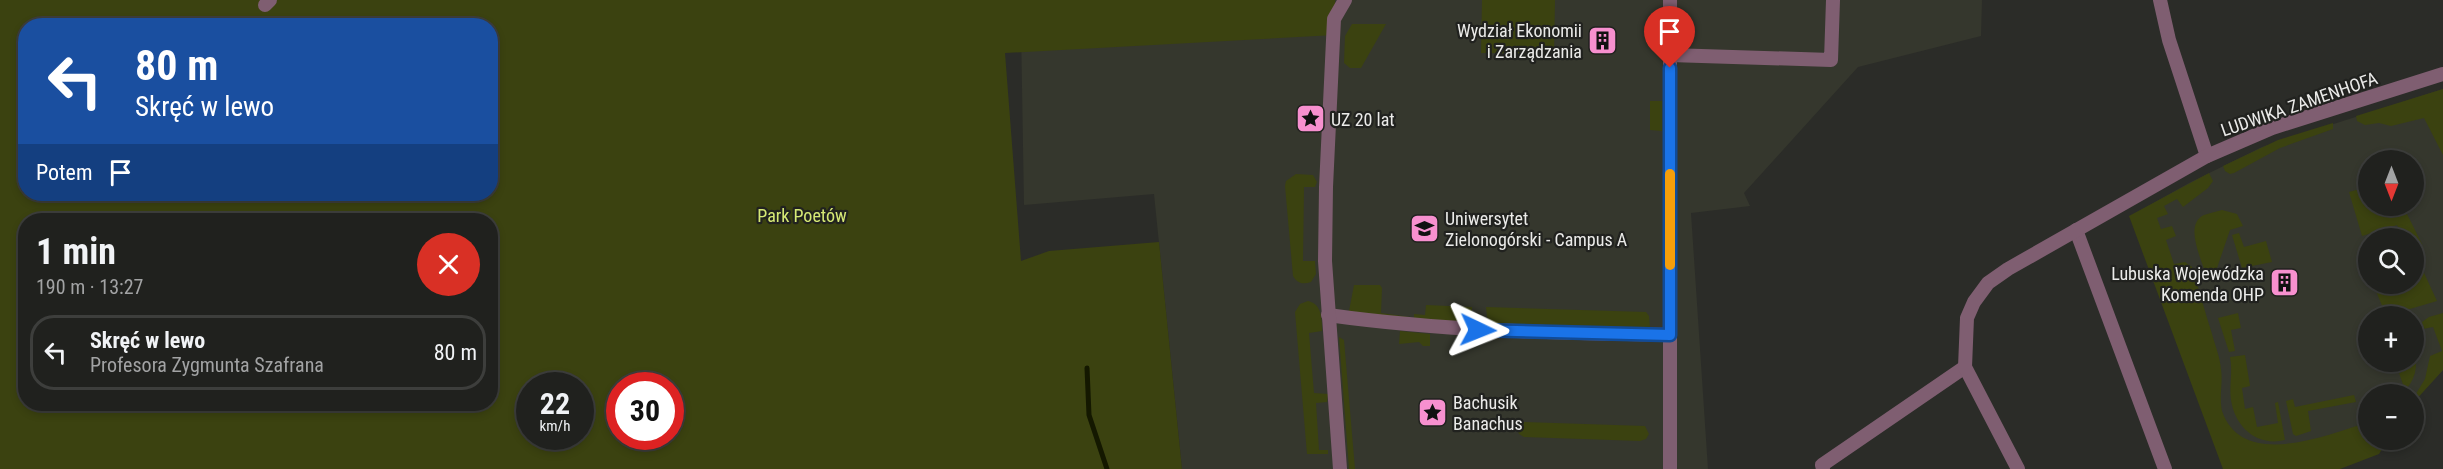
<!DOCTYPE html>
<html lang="pl">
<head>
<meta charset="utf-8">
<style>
  :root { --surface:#20211e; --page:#282927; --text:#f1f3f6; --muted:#a2a3a4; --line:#3d3e3c }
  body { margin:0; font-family:"Roboto Condensed",sans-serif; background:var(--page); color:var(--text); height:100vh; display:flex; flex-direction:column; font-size:22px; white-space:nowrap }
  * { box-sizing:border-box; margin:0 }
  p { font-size:20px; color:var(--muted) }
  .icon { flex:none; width:33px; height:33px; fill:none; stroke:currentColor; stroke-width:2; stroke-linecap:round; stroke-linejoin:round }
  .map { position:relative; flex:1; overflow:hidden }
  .drawer { position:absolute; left:18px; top:213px; width:480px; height:198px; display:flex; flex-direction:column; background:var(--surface); border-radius:24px; box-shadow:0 3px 9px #0003,0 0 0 2px var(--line) }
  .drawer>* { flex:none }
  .banner { position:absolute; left:18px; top:18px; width:480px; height:183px; border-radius:24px; box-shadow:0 3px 9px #0003,0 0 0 2px var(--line); background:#1a4fa0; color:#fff; overflow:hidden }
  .needle { width:39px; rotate:180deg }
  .fabs { position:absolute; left:2358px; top:150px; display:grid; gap:12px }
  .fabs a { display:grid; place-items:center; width:66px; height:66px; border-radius:50%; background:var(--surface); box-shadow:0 3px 9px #0003,0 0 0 2px var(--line); font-size:30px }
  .speed { position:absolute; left:516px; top:372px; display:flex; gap:12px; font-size:30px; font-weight:700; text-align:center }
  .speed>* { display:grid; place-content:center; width:78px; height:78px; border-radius:50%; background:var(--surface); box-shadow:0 3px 9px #0003,0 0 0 2px var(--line); line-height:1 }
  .speed small { font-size:15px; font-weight:400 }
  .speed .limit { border:9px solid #d22; background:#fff; color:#111 }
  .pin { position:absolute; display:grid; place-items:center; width:51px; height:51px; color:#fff; margin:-62px -26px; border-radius:50% 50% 50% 0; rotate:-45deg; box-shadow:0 0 6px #0007 }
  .pin .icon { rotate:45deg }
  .me { position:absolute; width:66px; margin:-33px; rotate:92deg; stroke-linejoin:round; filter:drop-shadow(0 0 4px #0008) }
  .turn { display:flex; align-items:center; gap:21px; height:126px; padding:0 18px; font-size:27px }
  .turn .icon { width:78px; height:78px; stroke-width:2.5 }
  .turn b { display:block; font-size:42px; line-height:51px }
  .then { display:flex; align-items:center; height:57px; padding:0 18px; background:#0003; gap:12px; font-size:22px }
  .round { display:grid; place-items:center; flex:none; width:63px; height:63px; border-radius:32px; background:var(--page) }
  .headline { display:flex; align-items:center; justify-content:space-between; height:102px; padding:0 18px }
  h1 { font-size:36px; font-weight:700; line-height:45px }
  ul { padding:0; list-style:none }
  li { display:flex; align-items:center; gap:18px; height:75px; margin:0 12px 9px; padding:0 6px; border:3px solid var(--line); border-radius:24px }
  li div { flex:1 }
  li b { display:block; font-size:22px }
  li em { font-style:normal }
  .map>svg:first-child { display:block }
  .built { fill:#35372d; fill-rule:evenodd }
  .green { fill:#3b4210; fill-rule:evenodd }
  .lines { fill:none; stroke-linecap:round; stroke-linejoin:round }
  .stream { stroke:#141800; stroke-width:5 }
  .minor { stroke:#7f5e71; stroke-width:14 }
  .route-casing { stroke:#114b97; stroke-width:15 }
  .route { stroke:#1a73e8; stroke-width:10 }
  .slow { stroke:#f59e0b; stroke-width:10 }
  .labels { text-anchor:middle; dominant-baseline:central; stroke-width:4.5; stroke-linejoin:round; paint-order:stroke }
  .poi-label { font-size:18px; fill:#ebebe9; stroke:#21221f; text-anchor:start }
  .street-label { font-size:18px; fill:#ebebe9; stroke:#21221f }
  .park-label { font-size:18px; fill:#d6e975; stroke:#21221f }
</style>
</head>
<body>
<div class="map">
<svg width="2443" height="469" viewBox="0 0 2443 469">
  <rect width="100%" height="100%" fill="#2b2c28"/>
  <g class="built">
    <path d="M1332,0H1982L1981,36L1858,67L1744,193L1750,206L1691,213L1708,469H1182L1154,194L1024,205L1021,28Z"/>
    <path d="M2443,89V370L2414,401V394H2368V428L2234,469L2139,211L2189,183L2262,147ZM2368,160H2414V206H2368ZM2368,238H2414V284H2368ZM2368,316H2414V362H2368Z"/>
  </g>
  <g class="green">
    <path d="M0,0H1335V35L1005,53L1021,261L1049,251L1159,242L1182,469H0ZM26,26H490V194H26ZM26,220H490V404H26ZM530,386H580V436H530ZM620,386H670V436H620Z"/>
    <path d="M1482,0H1555L1554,54L1481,53Z"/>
    <path d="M1352,24H1386L1361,68H1350L1344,63L1345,36Z"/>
    <path d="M2443,89V155L2424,118L2391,126L2379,123L2365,125L2357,121L2356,116Z"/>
    <path d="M1650,101H1662V131L1650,130Z"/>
    <path d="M2333,123V129L2280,148L2234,173L2230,174L2225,171L2223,166L2278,140Z"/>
    <path d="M2361,166L2368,175V206H2403L2422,244L2414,246V238H2402L2397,225L2362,236L2349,192L2367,187Z"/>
    <path d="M2209,173L2213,181L2208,188L2183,207L2177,199L2164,206L2168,214L2157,218L2161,229L2172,226L2176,236L2166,240L2174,264L2185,262L2192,267C2199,290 2205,312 2212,334C2215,345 2220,357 2221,369C2223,383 2219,396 2222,411C2242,469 2323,437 2368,422V440H2388L2379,454L2340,469H2223L2129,216Z"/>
    <path d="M1296,174L1313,175L1317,182L1315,187H1304L1303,261H1315L1316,274L1311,282C1303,285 1297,283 1293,276L1285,186L1286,181Z"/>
    <path d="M2222,210L2237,214L2243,226L2230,230L2217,268L2205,272C2201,258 2184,224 2204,215C2209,213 2216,212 2222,210Z"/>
    <path d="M2239,233L2244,247L2266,241L2272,262L2242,268L2232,235Z"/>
    <path d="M2419,262L2437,301L2403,311L2404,316H2383L2386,315L2373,284H2414V263Z"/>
    <path d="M1354,285H1380L1382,288L1381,313L1410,317V320L1349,311Z"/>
    <path d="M1308,301C1322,304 1322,319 1322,331L1309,333L1314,393L1328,394L1327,402L1316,403L1319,450H1328V454H1307L1295,312L1300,304Z"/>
    <path d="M1426,305L1472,307V314L1466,322L1414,320V314L1425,315Z"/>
    <path d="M1486,307L1646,312L1649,316L1650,327L1494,324L1487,317Z"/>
    <path d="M2238,313L2241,328L2231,330L2235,351L2229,352L2218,318Z"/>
    <path d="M2443,313V370L2414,402V397L2425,379L2430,356L2442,351L2433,327L2423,329L2422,322L2429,317Z"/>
    <path d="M1400,331L1430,334V346H1423L1419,342L1399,344Z"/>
    <path d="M1339,337L1344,340L1355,469H1349Z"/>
    <path d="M2414,349C2419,367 2415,381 2402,394H2394L2405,390L2399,373L2402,372L2399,362H2414Z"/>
    <path d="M2245,355L2250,386L2242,388L2245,409L2253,407L2257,427L2278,423L2275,403L2278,402L2285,440C2257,447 2235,427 2231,400C2229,385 2233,372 2230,357Z"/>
    <path d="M2354,395L2356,402L2308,411L2311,431L2296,436L2293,434L2286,401L2293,399L2295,407Z"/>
    <path d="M1524,422L1645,426L1649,434L1646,439L1640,441L1524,437L1519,434L1517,429Z"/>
  </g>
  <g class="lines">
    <path class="stream" d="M1087,368L1089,415L1107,469"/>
    <g class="minor">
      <path d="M2160,0L2169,40L2207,156"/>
      <path d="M265,5L270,0"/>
      <path d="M1670,55L1831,60L1833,0"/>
      <path d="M2076,230L2165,469"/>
      <path d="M1328,315C1442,331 1556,333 1670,335"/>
      <path d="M1340,469L1325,261L1326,187L1334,19L1345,0"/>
      <path d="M1670,469V0"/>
      <path d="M1823,469L1822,465L1965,367"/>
      <path d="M2018,469L1965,367L1967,318L1974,302L1988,283L2008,269L2207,156L2272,128L2443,74"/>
    </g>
  </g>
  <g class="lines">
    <defs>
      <path id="route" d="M1478,330L1670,335V68"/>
    </defs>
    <use href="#route" class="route-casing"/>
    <use href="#route" class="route"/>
    <path class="slow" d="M1670,265V174"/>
  </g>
  <defs>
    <symbol id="building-square" viewBox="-11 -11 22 22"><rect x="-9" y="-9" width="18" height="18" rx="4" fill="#f790cf" stroke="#21221f"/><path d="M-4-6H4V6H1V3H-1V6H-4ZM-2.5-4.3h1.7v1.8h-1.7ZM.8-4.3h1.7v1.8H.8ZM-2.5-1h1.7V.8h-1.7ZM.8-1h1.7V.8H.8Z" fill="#111"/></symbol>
    <symbol id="sight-square" viewBox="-11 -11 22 22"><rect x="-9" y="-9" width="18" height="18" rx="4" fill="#f790cf" stroke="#21221f"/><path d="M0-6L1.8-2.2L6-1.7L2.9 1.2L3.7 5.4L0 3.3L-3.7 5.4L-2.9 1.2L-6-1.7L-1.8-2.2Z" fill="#111"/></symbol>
    <symbol id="university-square" viewBox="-11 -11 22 22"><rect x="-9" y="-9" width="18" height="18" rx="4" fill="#f790cf" stroke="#21221f"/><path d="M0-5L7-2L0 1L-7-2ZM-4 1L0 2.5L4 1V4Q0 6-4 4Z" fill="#111"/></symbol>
  </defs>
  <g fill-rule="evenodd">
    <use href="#building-square" x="1586" y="24" width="33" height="33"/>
    <use href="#sight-square" x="1294" y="102" width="33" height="33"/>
    <use href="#university-square" x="1408" y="212" width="33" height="33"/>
    <use href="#building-square" x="2268" y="266" width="33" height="33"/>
    <use href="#sight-square" x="1416" y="396" width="33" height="33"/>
  </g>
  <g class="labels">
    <g class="poi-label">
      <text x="1582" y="30" text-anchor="end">Wydział Ekonomii<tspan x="1582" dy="21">i Zarządzania</tspan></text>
      <text x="1331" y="119">UZ 20 lat</text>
      <text x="1445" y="218">Uniwersytet<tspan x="1445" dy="21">Zielonogórski - Campus A</tspan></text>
      <text x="2264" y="273" text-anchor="end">Lubuska Wojewódzka<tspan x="2264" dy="21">Komenda OHP</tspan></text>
      <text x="1453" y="402">Bachusik<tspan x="1453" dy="21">Banachus</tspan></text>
    </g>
    <g class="street-label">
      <text transform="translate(2299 104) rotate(-19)">LUDWIKA ZAMENHOFA</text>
    </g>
    <g class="park-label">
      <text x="802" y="215">Park Poetów</text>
    </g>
  </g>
</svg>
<div class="fabs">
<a><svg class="needle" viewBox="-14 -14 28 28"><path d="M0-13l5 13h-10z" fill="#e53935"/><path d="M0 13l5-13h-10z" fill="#a2a3a4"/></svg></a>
<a><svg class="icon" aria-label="search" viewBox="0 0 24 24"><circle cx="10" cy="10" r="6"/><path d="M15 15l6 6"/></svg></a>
<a>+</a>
<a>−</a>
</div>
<div class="speed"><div>22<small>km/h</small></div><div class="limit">30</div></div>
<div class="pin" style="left:1670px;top:68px;background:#d93025"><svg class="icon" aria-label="arrive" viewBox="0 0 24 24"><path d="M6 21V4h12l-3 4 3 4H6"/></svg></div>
<svg class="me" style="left:1478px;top:330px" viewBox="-20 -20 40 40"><path d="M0-17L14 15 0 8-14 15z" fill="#1a73e8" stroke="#fff" stroke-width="4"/></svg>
<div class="banner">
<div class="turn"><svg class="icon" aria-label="left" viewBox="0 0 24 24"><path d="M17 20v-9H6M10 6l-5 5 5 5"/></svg><div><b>80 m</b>Skręć w lewo</div></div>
<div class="then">Potem<svg class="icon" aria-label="arrive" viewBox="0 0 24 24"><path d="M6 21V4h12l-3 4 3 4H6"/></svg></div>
</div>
<section class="drawer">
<div class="headline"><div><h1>1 min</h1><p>190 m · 13:27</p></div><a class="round" style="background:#d93025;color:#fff"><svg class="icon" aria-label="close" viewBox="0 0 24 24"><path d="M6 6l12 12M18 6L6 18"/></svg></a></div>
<ul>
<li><svg class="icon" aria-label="left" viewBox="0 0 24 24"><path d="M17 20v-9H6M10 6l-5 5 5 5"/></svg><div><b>Skręć w lewo</b><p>Profesora Zygmunta Szafrana</p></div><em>80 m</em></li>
</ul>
</section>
</div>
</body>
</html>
